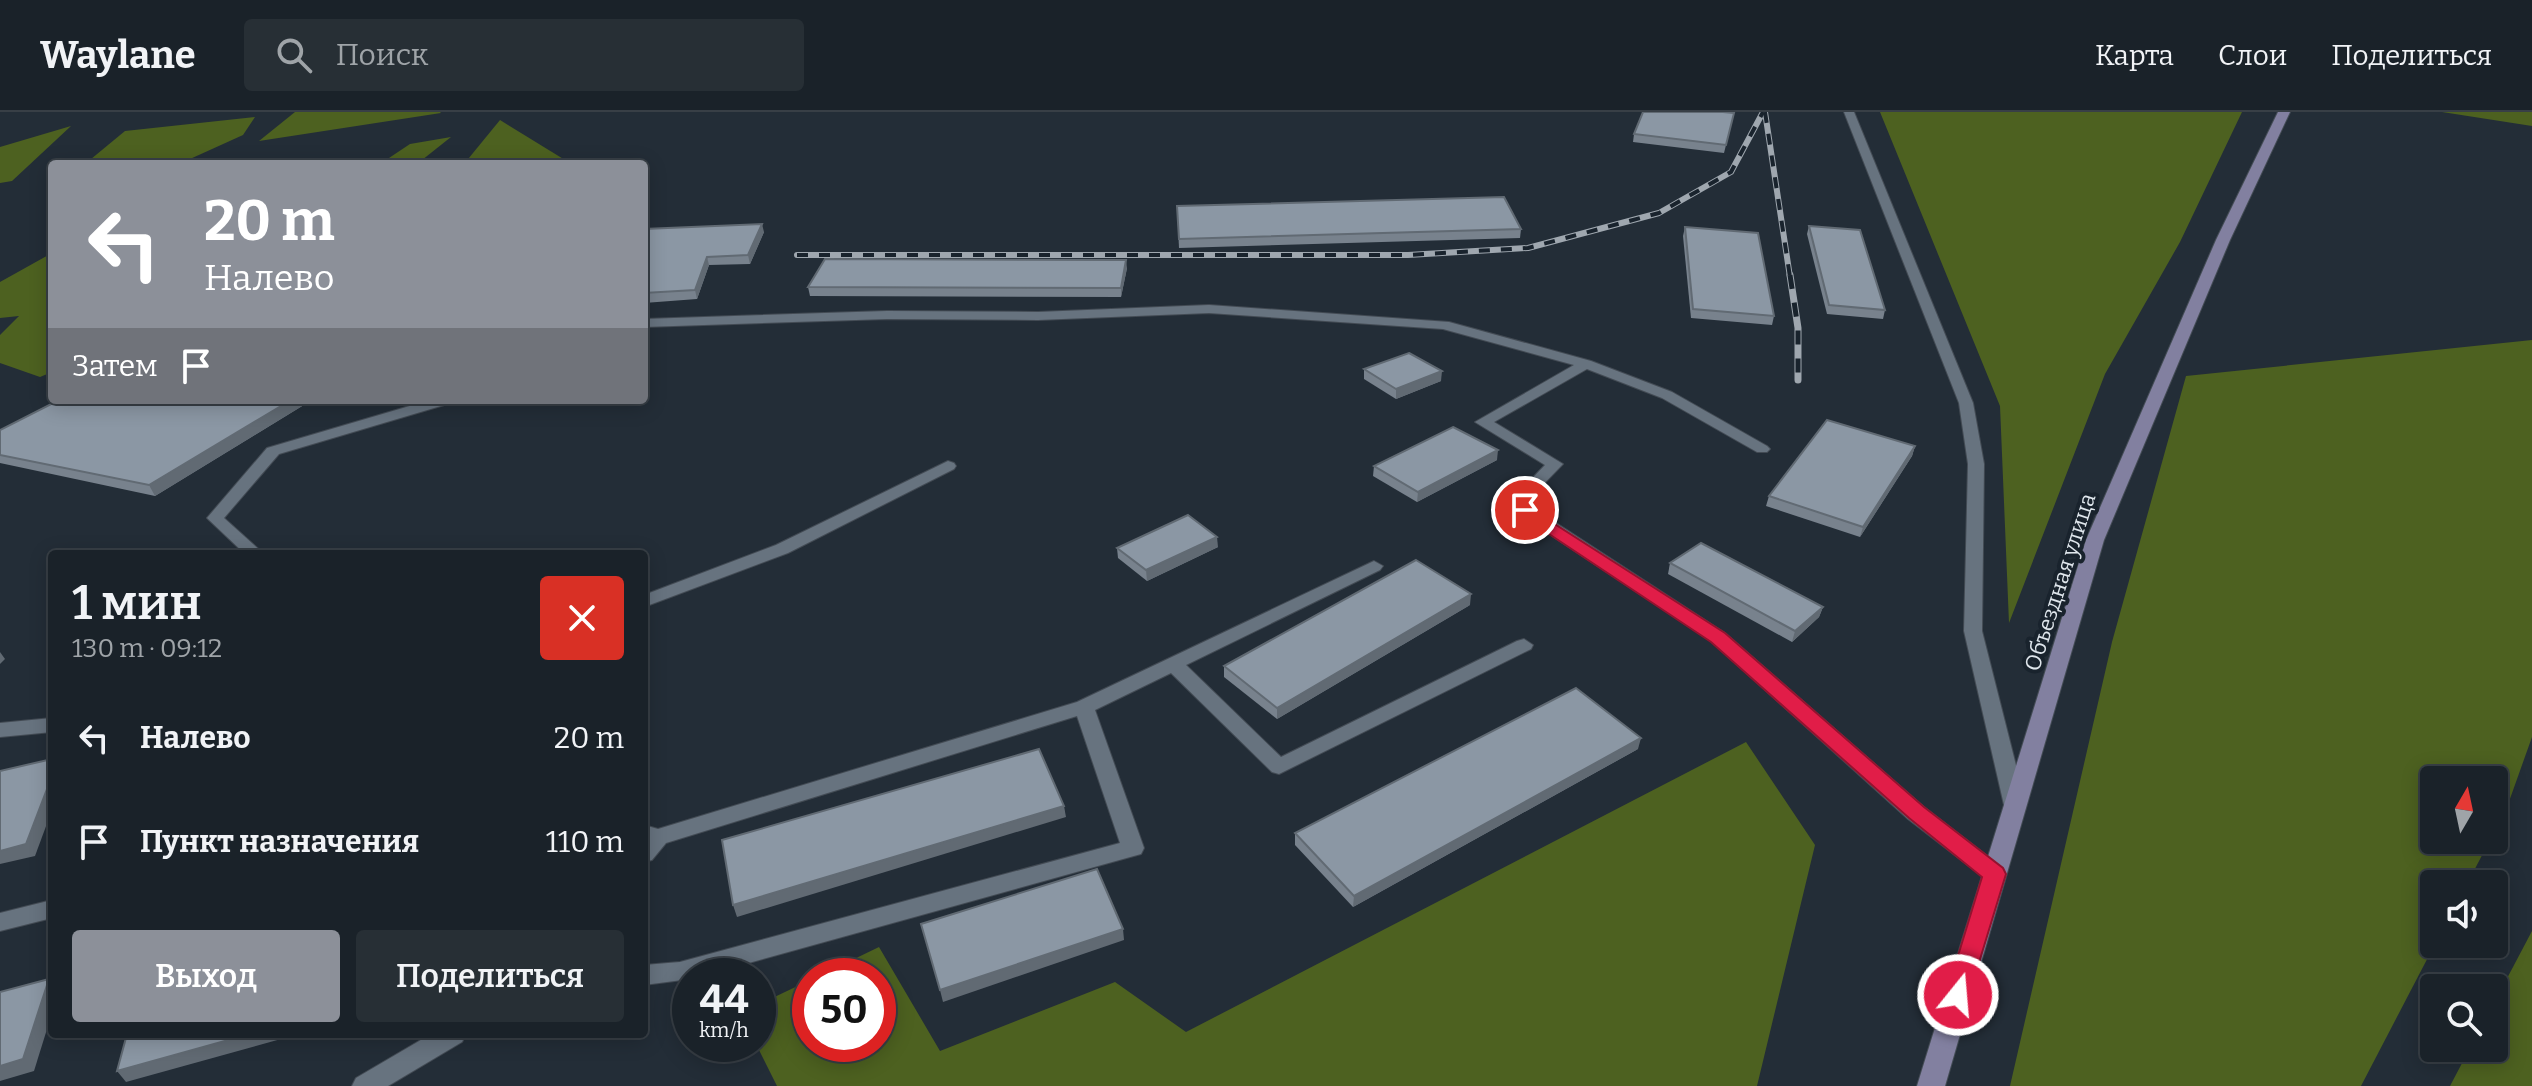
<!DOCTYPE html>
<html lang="ru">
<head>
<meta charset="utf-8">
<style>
  :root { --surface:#1a2229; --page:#272f35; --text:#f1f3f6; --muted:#9fa4a8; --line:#383f46; --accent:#8c9099 }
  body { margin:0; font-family:Bitter,serif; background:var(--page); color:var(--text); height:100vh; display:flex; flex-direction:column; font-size:30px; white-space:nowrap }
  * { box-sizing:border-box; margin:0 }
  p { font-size:26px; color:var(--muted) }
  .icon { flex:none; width:44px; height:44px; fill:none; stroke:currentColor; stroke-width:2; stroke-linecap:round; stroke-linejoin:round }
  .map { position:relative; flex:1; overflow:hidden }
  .panel { position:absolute; left:48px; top:438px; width:600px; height:488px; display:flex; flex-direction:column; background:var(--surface); border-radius:8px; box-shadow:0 4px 20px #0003,0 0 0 2px var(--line) }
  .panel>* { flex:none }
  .banner { position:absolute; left:48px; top:48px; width:600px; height:244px; border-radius:8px; box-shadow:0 4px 20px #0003,0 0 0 2px var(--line); background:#8c9099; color:#fff; overflow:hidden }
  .needle { width:52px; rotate:9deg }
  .buttons { position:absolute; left:2420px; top:654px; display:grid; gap:16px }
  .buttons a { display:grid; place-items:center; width:88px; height:88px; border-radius:8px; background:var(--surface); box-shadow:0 4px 20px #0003,0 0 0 2px var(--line); font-size:40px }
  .speed { position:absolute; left:672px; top:846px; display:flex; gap:16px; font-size:40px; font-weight:700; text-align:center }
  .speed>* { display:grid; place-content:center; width:104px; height:104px; border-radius:50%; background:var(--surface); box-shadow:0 4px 20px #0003,0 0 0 2px var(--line); line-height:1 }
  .speed small { font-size:20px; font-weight:400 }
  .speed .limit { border:12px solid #d22; background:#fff; color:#111 }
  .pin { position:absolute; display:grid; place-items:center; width:68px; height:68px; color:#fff; margin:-34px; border:4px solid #fff; border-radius:50%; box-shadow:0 2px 8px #0007 }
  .me { position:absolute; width:88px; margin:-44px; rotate:17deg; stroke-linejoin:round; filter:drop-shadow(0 0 6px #0008) }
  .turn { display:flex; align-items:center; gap:28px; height:168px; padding:0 24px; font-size:36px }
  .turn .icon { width:104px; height:104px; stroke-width:2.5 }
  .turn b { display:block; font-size:56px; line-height:68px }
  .then { display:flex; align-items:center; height:76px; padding:0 24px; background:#0003; gap:16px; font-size:30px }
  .round { display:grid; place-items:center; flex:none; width:84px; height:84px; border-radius:8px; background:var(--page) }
  .overview { display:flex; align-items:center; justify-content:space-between; height:136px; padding:0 24px }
  h1 { font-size:48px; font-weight:600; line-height:60px }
  .primary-button { display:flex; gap:16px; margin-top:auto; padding:16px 24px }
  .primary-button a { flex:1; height:92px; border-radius:8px; background:var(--accent); color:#fff; font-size:32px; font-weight:600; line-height:92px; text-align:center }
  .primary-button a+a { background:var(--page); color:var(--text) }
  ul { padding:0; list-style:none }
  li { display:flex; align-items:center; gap:24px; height:104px; padding:0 24px }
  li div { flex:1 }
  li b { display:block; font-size:30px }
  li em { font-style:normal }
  header { display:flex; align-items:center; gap:48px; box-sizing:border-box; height:112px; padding:0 40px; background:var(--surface); border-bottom:2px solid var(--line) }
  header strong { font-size:38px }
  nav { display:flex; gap:44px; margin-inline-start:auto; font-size:28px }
  .search { width:560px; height:72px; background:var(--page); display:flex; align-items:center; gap:20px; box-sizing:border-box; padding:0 28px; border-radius:8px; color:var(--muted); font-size:30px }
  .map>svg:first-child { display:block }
  .forest { fill:#4d6120 }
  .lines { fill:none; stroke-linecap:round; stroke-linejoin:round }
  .lane-casing { stroke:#434b54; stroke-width:2 }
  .secondary-casing { stroke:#434b54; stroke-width:2 }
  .lane { fill:#67737f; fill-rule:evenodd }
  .secondary { fill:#8280a0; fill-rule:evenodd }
  .rail-far1-casing { stroke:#9fa7af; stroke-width:6 }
  .rail-casing { stroke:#9fa7af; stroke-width:7 }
  .rail-far1 { stroke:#19232d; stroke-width:4; stroke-dasharray:11; stroke-linecap:butt }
  .rail { stroke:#19232d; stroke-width:5; stroke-dasharray:14; stroke-linecap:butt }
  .wall { fill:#78828d }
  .shaded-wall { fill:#616a73 }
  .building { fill:#8b97a4; stroke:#616a73; stroke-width:2 }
  .route { fill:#e11d48; stroke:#92132f; stroke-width:2 }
  .labels { text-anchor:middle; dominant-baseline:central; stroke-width:8; stroke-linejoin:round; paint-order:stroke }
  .street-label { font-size:22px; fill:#dfe6ec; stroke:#19232d }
</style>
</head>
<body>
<header>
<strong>Waylane</strong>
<div class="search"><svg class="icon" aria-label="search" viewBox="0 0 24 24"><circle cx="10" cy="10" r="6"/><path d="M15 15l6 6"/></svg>Поиск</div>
<nav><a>Карта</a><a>Слои</a><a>Поделиться</a></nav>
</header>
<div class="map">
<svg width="2532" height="974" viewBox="0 0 2532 974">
  <rect width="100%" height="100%" fill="#232d37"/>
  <g class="forest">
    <path d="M295,0H440L441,1L259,29Z"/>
    <path d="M1880,0H2242L2180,130L2105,262L2009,511L2000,294Z"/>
    <path d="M2442,0H2532V14Z"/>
    <path d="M255,5L243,23L179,52H85L125,19Z"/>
    <path d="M500,8L565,48L544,52H464Z"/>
    <path d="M71,14L12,69L0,71V35Z"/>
    <path d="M451,25L417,52H380L410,32Z"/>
    <path d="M52,141V260L40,265L0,251V223L19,204L0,206V170Z"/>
    <path d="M2532,228V625L2506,698L2494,720V668H2434V728H2490L2467,772H2434L2435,832L2361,974H2010L2112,530L2186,264Z"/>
    <path d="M1746,630L1815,733L1757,974H777L756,932L758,893L810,868V932H878V864H819L879,835L940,939L1115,870L1186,920Z"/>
    <path d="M2532,819V974H2450L2470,936H2494V891Z"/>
  </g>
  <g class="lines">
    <defs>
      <g id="lane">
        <path d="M1844,0H1854L1973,291L1984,352L1982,519L2026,693L2023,699L2015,701L2007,699L2004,693L1964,519L1968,352L1959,291Z"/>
        <path d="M1209,193L1449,210L1591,249L1672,280L1767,334L1770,337L1767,340H1757L1662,286L1587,257L1494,310L1563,352L1531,385L1533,396L1725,521L1924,695L2003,756L2006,762L2003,768L1995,771L1987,768L1908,707L1711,529L1519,402L1515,384L1545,353L1475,310L1574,253L1443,217L1209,201L1038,208L887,207L644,215V207L887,199L1038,200Z"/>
        <path d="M430,288H453L451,291L279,342L224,406L264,442H245L207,406L267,336Z"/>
        <path d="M948,349L954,351L956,354L954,357L788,441L644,495V483L776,433Z"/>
        <path d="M1374,449L1383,454L1380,458L1186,553L1281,645L1517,529L1524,527L1533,533L1531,537L1279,662L1272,660L1171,561L1095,598L1144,736L1141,742L702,864H690V867L644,873V853L680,850L1120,731L1077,604L666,731L652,748L644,750V713L658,717L1077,590Z"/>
        <path d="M52,606V620L0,625V611Z"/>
        <path d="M52,788V806L0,819V801Z"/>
        <path d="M431,922H466L462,930L388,974H352L356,966Z"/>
      </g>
      <path id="secondary" d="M2278,0H2290L2230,128L2104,428L1945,974H1917L2086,428L2216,128Z"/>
    </defs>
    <use href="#lane" class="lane-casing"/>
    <use href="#secondary" class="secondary-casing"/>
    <use href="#lane" class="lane"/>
    <use href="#secondary" class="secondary"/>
    <defs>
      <g id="rail-far1">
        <path d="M1765,0L1790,165"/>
        <path d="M797,143H1408L1528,136L1659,101L1731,60L1763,0"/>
      </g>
      <path id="rail" d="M1790,163L1798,216V268"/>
    </defs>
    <use href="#rail-far1" class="rail-far1-casing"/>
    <use href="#rail" class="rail-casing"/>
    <use href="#rail-far1" class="rail-far1"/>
    <use href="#rail" class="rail"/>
  </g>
  <g class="wall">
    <path d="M1734,1L1724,41L1633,30L1634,22Z"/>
    <path d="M1177,94L1521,117L1520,126L1179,136Z"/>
    <path d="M1809,114L1885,198L1883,207L1827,202L1807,122Z"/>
    <path d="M1685,115L1774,204L1772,213L1691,206L1683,124Z"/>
    <path d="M644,117L764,120L750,152L709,153L697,187L644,191Z"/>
    <path d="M1127,156L1121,185L810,184L808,175Z"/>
    <path d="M1364,257L1441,269L1396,287L1364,267Z"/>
    <path d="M312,288L155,384L0,351V318Z"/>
    <path d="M1915,334L1912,344L1860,425L1766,394L1769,384Z"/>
    <path d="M1497,348L1417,390L1373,364L1374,354Z"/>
    <path d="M1218,435L1147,469L1118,446L1117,436Z"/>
    <path d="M1670,451L1823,495L1819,505L1792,530L1668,462Z"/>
    <path d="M1470,493L1277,607L1224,565V554Z"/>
    <path d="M1638,637L1353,795L1295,733V721Z"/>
  </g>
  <g class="shaded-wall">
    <path d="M762,112L764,120L750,152L748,143Z"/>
    <path d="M707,145L709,153L697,187L695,178Z"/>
    <path d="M1126,148L1127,156L1121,185V176Z"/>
    <path d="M1442,259L1441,269L1396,287V277Z"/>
    <path d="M291,288H312L155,384L149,373Z"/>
    <path d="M1915,334L1912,344L1860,425L1863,415Z"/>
    <path d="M1498,338L1497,348L1417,390L1418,380Z"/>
    <path d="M1217,425L1218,435L1147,469L1146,458Z"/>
    <path d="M1471,482L1470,493L1277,607V596Z"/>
    <path d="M1823,495L1819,505L1792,530L1795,519Z"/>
    <path d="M0,540L5,547L0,552Z"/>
    <path d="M1641,626L1638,637L1353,795L1354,784Z"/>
    <path d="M52,664V698L35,744L0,752V739Z"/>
    <path d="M1064,694L1066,705L737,805L733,793Z"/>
    <path d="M1123,817L1124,828L943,890L940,878Z"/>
    <path d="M49,867L52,870V901L34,959L0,969V954Z"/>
    <path d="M250,922H299L126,970L117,959Z"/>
  </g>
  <g class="building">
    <path d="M1643,0H1723L1734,1L1726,33L1634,22Z"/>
    <path d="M1504,85L1521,117L1179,127L1177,94Z"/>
    <path d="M762,112L748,143L707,145L695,178L644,181V117Z"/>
    <path d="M1809,114L1860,118L1885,198L1829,193Z"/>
    <path d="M1685,115L1758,121L1774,204L1693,197Z"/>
    <path d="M825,147L1126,148L1121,176L808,175Z"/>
    <path d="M1409,241L1442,259L1396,277L1364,257Z"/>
    <path d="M59,288H291L149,373L0,343V318Z"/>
    <path d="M1827,308L1915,334L1863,415L1769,384Z"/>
    <path d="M1453,315L1498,338L1418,380L1374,354Z"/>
    <path d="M1188,403L1217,425L1146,458L1117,436Z"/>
    <path d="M1701,431L1823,495L1795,519L1670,451Z"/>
    <path d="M1416,448L1471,482L1277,596L1224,554Z"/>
    <path d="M1576,576L1641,626L1354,784L1295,721Z"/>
    <path d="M1039,637L1064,694L733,793L722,728Z"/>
    <path d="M52,647V664L26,732L0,739V659Z"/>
    <path d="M1097,757L1123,817L940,878L921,812Z"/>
    <path d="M49,867L23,947L0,954V880Z"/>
    <path d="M127,922H250L117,959Z"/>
  </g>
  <path class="route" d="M1525,393L1725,521L1924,695L2003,756L2006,762L1967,890L1958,893L1949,890L1946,883L1982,765L1909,706L1711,530L1519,402L1516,398L1519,395Z"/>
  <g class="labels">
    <g class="street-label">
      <text transform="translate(2060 470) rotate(-72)">Объездная улица</text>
    </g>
  </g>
</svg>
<div class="buttons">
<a><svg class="needle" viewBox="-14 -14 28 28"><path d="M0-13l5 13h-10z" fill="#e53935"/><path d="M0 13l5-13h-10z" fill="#9fa4a8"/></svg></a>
<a><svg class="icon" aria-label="sound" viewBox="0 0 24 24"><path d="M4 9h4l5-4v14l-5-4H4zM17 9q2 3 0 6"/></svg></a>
<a><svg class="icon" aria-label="search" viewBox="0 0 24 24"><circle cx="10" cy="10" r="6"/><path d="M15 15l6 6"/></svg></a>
</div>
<div class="speed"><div>44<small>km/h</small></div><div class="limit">50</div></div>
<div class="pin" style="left:1525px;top:398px;background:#d93025"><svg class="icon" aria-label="arrive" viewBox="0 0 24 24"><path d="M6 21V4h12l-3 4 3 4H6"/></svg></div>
<svg class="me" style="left:1958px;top:883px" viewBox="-20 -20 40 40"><circle r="17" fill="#e11d48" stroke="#fff" stroke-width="3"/><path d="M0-11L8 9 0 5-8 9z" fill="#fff"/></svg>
<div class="banner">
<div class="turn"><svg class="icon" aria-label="left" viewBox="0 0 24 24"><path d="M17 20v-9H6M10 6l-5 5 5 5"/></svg><div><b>20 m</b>Налево</div></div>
<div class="then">Затем<svg class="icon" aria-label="arrive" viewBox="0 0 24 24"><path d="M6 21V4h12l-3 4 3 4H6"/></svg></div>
</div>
<section class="panel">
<div class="overview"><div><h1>1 мин</h1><p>130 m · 09:12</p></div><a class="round" style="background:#d93025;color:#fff"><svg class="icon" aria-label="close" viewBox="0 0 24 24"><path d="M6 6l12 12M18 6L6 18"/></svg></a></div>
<ul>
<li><svg class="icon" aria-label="left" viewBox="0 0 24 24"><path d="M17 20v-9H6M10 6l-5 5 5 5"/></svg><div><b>Налево</b></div><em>20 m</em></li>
<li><svg class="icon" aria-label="arrive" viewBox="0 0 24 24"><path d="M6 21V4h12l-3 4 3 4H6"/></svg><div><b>Пункт назначения</b></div><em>110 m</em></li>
</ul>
<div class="primary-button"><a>Выход</a><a>Поделиться</a></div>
</section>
</div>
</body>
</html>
